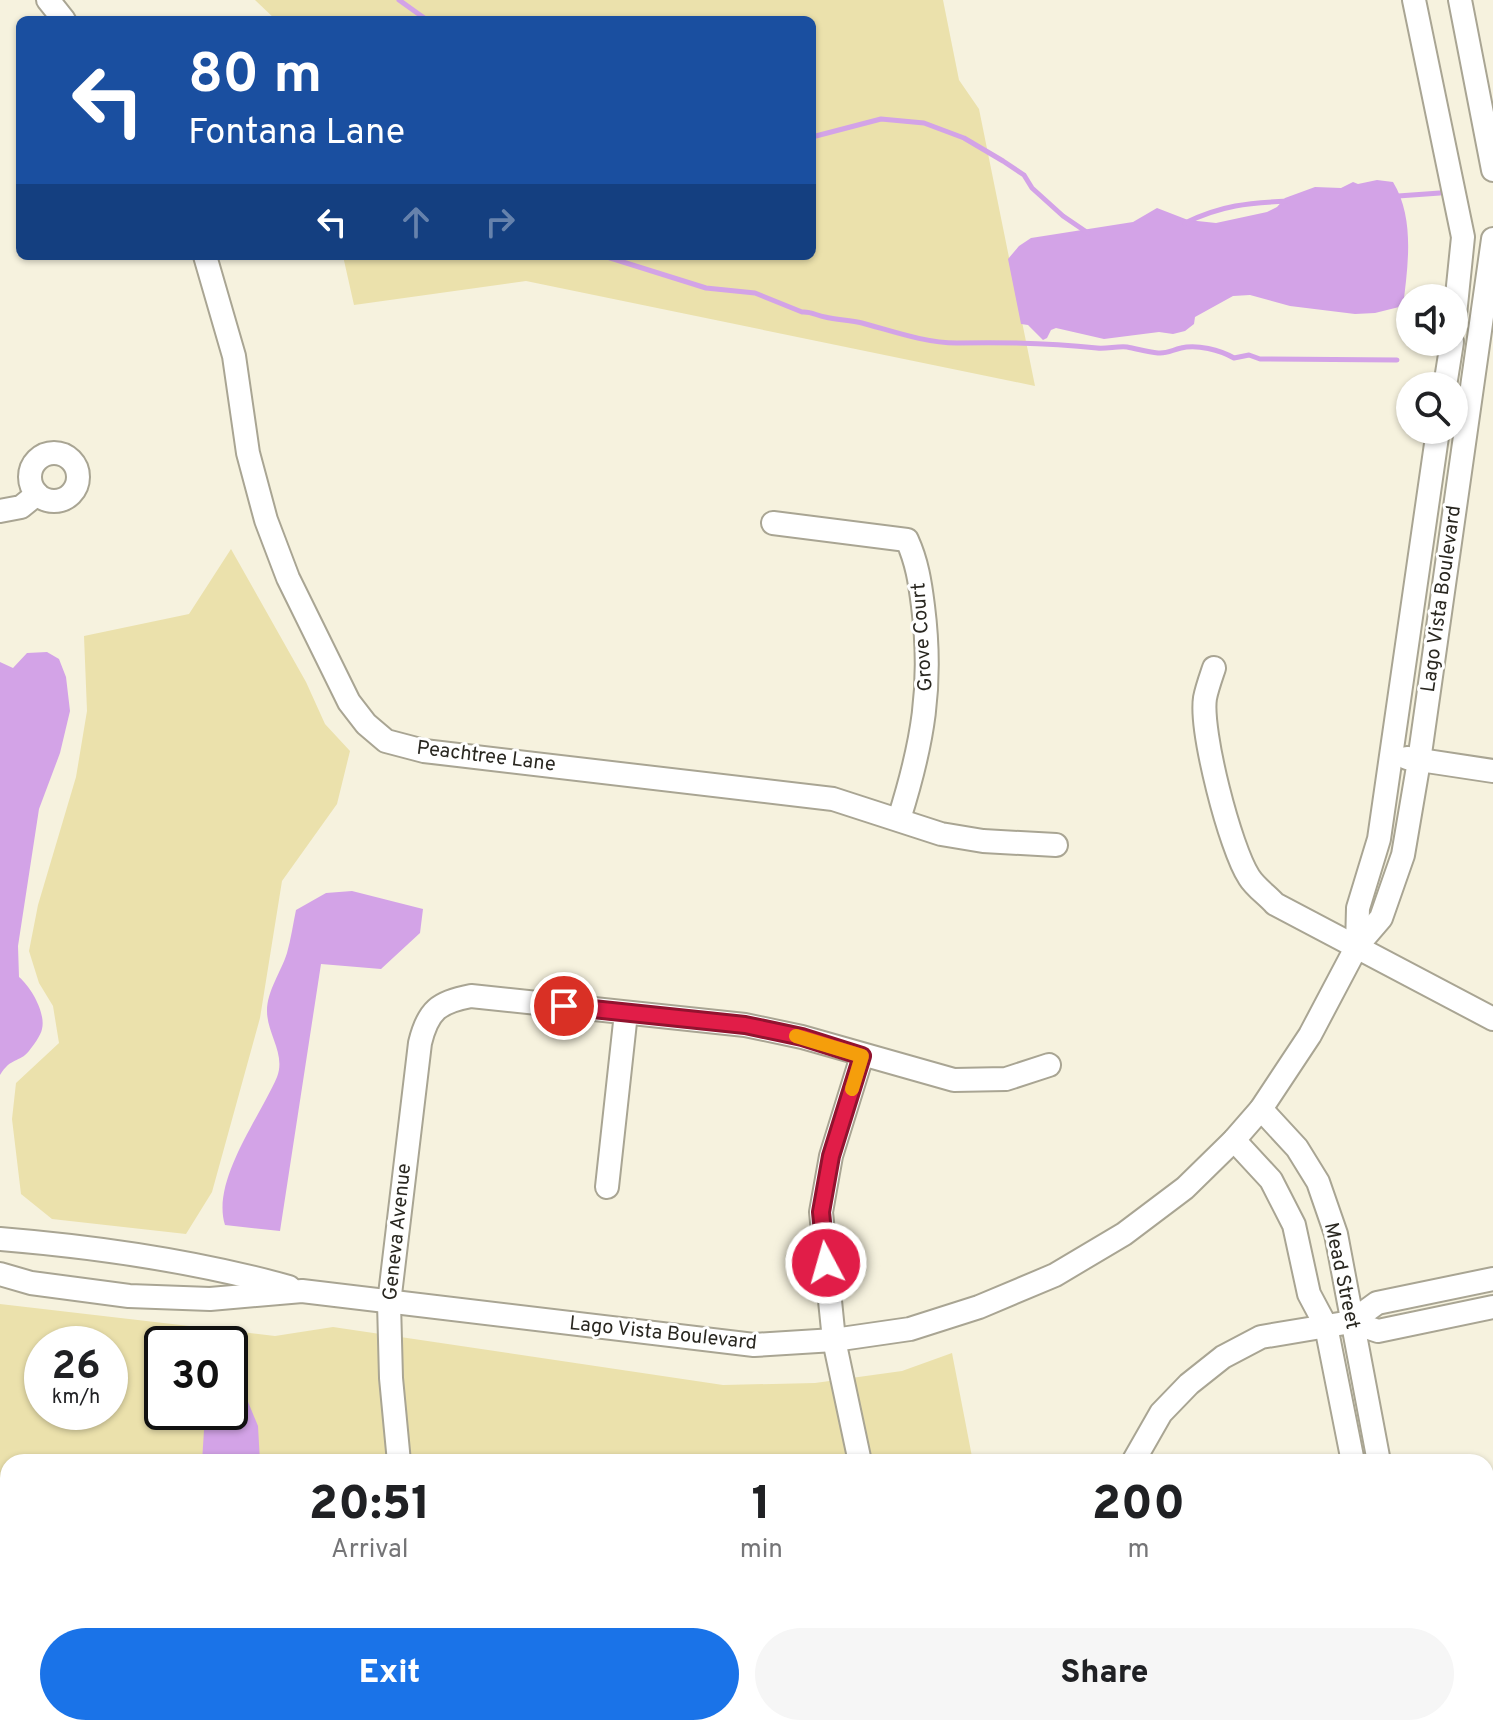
<!DOCTYPE html>
<html lang="en">
<head>
<meta charset="utf-8">
<style>
  :root { --surface:#fff; --page:#f6f6f6; --text:#202124; --muted:#757577; --accent:#1a73e8 }
  body { margin:0; font-family:Overpass,sans-serif; background:var(--page); color:var(--text); height:100vh; display:flex; flex-direction:column; font-size:30px; white-space:nowrap }
  * { box-sizing:border-box; margin:0 }
  p { font-size:26px; color:var(--muted) }
  .icon { flex:none; width:44px; height:44px; fill:none; stroke:currentColor; stroke-width:2; stroke-linecap:round; stroke-linejoin:round }
  .map { position:relative; flex:1; overflow:hidden }
  .drawer { position:absolute; left:0px; top:1454px; width:1494px; height:282px; display:flex; flex-direction:column; background:var(--surface); border-radius:24px 24px 0 0; box-shadow:0 2px 6px #0004 }
  .drawer>* { flex:none }
  .top-card { position:absolute; left:16px; top:16px; width:800px; height:244px; border-radius:12px; box-shadow:0 2px 6px #0004; background:#1a4fa0; color:#fff; overflow:hidden }
  .controls { position:absolute; left:1396px; top:284px; display:grid; gap:16px }
  .controls a { display:grid; place-items:center; width:72px; height:72px; border-radius:50%; background:var(--surface); box-shadow:0 2px 6px #0004; font-size:40px }
  .speed { position:absolute; left:24px; top:1326px; display:flex; gap:16px; font-size:40px; font-weight:700; text-align:center }
  .speed>* { display:grid; place-content:center; width:104px; height:104px; border-radius:50%; background:var(--surface); box-shadow:0 2px 6px #0004; line-height:1 }
  .speed small { font-size:20px; font-weight:400 }
  .speed .limit { border:4px solid #111; border-radius:12px; background:#fff; color:#111 }
  .pin { position:absolute; display:grid; place-items:center; width:68px; height:68px; color:#fff; margin:-34px; border:4px solid #fff; border-radius:50%; box-shadow:0 2px 8px #0007 }
  .me { position:absolute; width:88px; margin:-44px; rotate:354deg; stroke-linejoin:round; filter:drop-shadow(0 0 6px #0008) }
  .turn { display:flex; align-items:center; gap:28px; height:168px; padding:0 40px; font-size:36px }
  .turn .icon { width:104px; height:104px; stroke-width:2.5 }
  .turn b { display:block; font-size:56px; line-height:68px }
  .lanes { display:flex; align-items:center; height:76px; padding:0 40px; background:#0003; justify-content:center; gap:40px; direction:ltr }
  .lanes .off { opacity:.35 }
  .eta { display:flex; justify-content:space-evenly; align-items:center; height:136px; text-align:center }
  .eta b { font-size:48px; font-weight:800; line-height:56px }
  .action { display:flex; gap:16px; margin-top:auto; padding:16px 40px }
  .action a { flex:1; height:92px; border-radius:48px; background:var(--accent); color:#fff; font-size:32px; font-weight:800; line-height:92px; text-align:center }
  .action a+a { background:var(--page); color:var(--text) }
  .map>svg:first-child { display:block }
  .green { fill:#ebe1ac; fill-rule:evenodd }
  .water { fill:#d3a3e7 }
  .lines { fill:none; stroke-linecap:round; stroke-linejoin:round }
  .stream { stroke:#d3a3e7; stroke-width:5 }
  .minor-casing { stroke:#a9a593; stroke-width:26 }
  .minor { stroke:#fff; stroke-width:22 }
  .route-casing { stroke:#92132f; stroke-width:20 }
  .route { stroke:#e11d48; stroke-width:14 }
  .slow { stroke:#f59e0b; stroke-width:14 }
  .labels { text-anchor:middle; dominant-baseline:central; stroke-width:6; stroke-linejoin:round; paint-order:stroke }
  .street-label { font-size:20px; fill:#292720; stroke:#fff }
</style>
</head>
<body>
<div class="map">
<svg width="1493" height="1735" viewBox="0 0 1493 1735">
  <rect width="100%" height="100%" fill="#f6f2de"/>
  <g class="green">
    <path d="M255,0H943L959,80L979,109L1035,386L526,281L354,305L343,256H812V20H276Z"/>
    <path d="M231,549L306,682L325,724L350,751L337,804L282,881L260,1018L212,1192L186,1234L52,1219L21,1194L12,1119L16,1083L59,1043L53,1006L39,983L29,951L38,905L76,777L87,711L84,636L189,614Z"/>
    <path d="M0,1304L275,1336L333,1327L723,1385L815,1383L902,1371L952,1353L973,1462H8V1728H143L78,1735H0ZM42,1344H110V1412H42ZM162,1344H230V1412H162Z"/>
    <path d="M147,1728H1025L1026,1735H155Z"/>
  </g>
  <g class="water">
    <path d="M1377,180L1393,182C1415,218 1408,266 1403,306L1375,313L1355,314L1290,306L1250,295L1233,296L1195,317L1194,324L1185,331L1173,334L1159,332L1104,339L1056,328L1051,330L1047,338L1043,340L1028,325L1021,324L1008,259L1019,246L1031,238L1133,222L1157,208L1188,220L1216,223L1267,212L1277,207L1285,198L1315,187L1341,188L1353,182L1358,184Z"/>
    <path d="M47,652L59,659L66,677L70,711L60,753L39,809L18,946L19,977C31,987 46,1013 42,1029C41,1035 33,1046 29,1051C19,1063 11,1057 0,1075V662L13,668L27,653Z"/>
    <path d="M352,891L423,909L420,933L381,969L321,964L280,1231L225,1225C211,1181 260,1117 277,1077C286,1054 267,1034 267,1011C267,991 281,972 287,953C291,939 293,924 296,910L326,893Z"/>
    <path d="M230,1387L246,1397L258,1426L260,1462H202L204,1430L202,1412H230Z"/>
  </g>
  <g class="lines">
    <g class="stream">
      <path d="M399,0L427,20"/>
      <path d="M812,137L881,119L924,123L964,138L1003,161L1024,175L1032,188L1063,216L1088,233"/>
      <path d="M1398,196L1440,193"/>
      <path d="M1185,223C1222,205 1248,203 1288,201"/>
      <path d="M604,256L706,288L755,293L802,312C811,311 817,316 825,317C837,320 850,320 862,323C892,331 925,343 957,343C1003,342 1051,343 1097,348C1107,349 1117,346 1127,347C1138,349 1147,352 1158,353C1167,354 1172,350 1181,348C1197,344 1220,350 1234,358L1249,355L1260,359L1397,360"/>
    </g>
    <defs>
      <g id="minor">
        <path d="M48,0L64,20"/>
        <path d="M1414,0L1463,237L1454,325"/>
        <path d="M1460,0L1493,170"/>
        <path d="M205,256L234,356L248,453L266,520L288,578L349,702L366,724L386,741L424,751L833,799L941,834L983,841L1056,845"/>
        <path d="M1445,386L1452,342"/>
        <circle cx="54" cy="477" r="24"/>
        <path d="M0,511L21,507L37,494"/>
        <path d="M773,523L907,540C917,562 920,582 923,606C933,685 923,743 899,819"/>
        <path d="M1214,668C1211,677 1207,688 1205,698C1200,731 1230,848 1249,877C1255,887 1267,895 1275,904L1493,1019"/>
        <path d="M1407,758L1493,771"/>
        <path d="M1357,946L1358,908L1379,839L1438,430"/>
        <path d="M1261,1109L1297,1148L1318,1182L1336,1234L1379,1462"/>
        <path d="M1234,1140L1271,1180L1294,1225L1309,1294L1326,1326L1353,1462"/>
        <path d="M607,1187L626,1013"/>
        <path d="M0,1239C97,1247 195,1261 289,1287"/>
        <path d="M0,1274L31,1283L129,1296L210,1299L302,1291L754,1345L834,1340L910,1329L979,1307L1055,1275L1124,1234L1185,1188L1234,1140L1261,1109L1310,1035L1357,946L1381,918L1403,855L1419,761L1493,239"/>
        <path d="M1351,1322L1378,1331L1493,1307"/>
        <path d="M399,1462L391,1378L389,1303L420,1043C428,1010 439,1002 471,996L745,1025L802,1037L954,1080L1006,1079L1049,1065"/>
        <path d="M860,1462L834,1340L821,1212L831,1156L862,1056"/>
        <path d="M1133,1462L1161,1413L1189,1384L1223,1357L1261,1337L1351,1322L1377,1303L1493,1279"/>
        <path d="M367,1728L377,1735"/>
        <path d="M910,1728L911,1735"/>
        <path d="M1150,1728L1151,1735"/>
        <path d="M1394,1728L1395,1735"/>
        <path d="M1429,1728L1430,1735"/>
        <path d="M317,1735L322,1728"/>
        <path d="M1460,1735L1493,1728"/>
      </g>
    </defs>
    <use href="#minor" class="minor-casing"/>
    <use href="#minor" class="minor"/>
  </g>
  <g class="lines">
    <defs>
      <path id="route" d="M564,1006L745,1025L802,1037L862,1056L831,1156L821,1212L826,1263"/>
    </defs>
    <use href="#route" class="route-casing"/>
    <use href="#route" class="route"/>
    <path class="slow" d="M796,1036L862,1056L852,1089"/>
  </g>
  <g class="labels">
    <g class="street-label">
      <text transform="translate(1442 599) rotate(-82)">Lago Vista Boulevard</text>
      <text transform="translate(923 637) rotate(-94)">Grove Court</text>
      <text transform="translate(486 757) rotate(7)">Peachtree Lane</text>
      <text transform="translate(398 1232) rotate(-84)">Geneva Avenue</text>
      <text transform="translate(1341 1276) rotate(78)">Mead Street</text>
      <text transform="translate(663 1334) rotate(6)">Lago Vista Boulevard</text>
    </g>
  </g>
</svg>
<div class="controls">
<a><svg class="icon" aria-label="sound" viewBox="0 0 24 24"><path d="M4 9h4l5-4v14l-5-4H4zM17 9q2 3 0 6"/></svg></a>
<a><svg class="icon" aria-label="search" viewBox="0 0 24 24"><circle cx="10" cy="10" r="6"/><path d="M15 15l6 6"/></svg></a>
</div>
<div class="speed"><div>26<small>km/h</small></div><div class="limit">30</div></div>
<div class="pin" style="left:564px;top:1006px;background:#d93025"><svg class="icon" aria-label="arrive" viewBox="0 0 24 24"><path d="M6 21V4h12l-3 4 3 4H6"/></svg></div>
<svg class="me" style="left:826px;top:1263px" viewBox="-20 -20 40 40"><circle r="17" fill="#e11d48" stroke="#fff" stroke-width="3"/><path d="M0-11L8 9 0 5-8 9z" fill="#fff"/></svg>
<div class="top-card">
<div class="turn"><svg class="icon" aria-label="left" viewBox="0 0 24 24"><path d="M17 20v-9H6M10 6l-5 5 5 5"/></svg><div><b>80 m</b>Fontana Lane</div></div>
<div class="lanes"><svg class="icon" aria-label="left" viewBox="0 0 24 24"><path d="M17 20v-9H6M10 6l-5 5 5 5"/></svg><svg class="icon off" aria-label="ahead" viewBox="0 0 24 24"><path d="M12 20V5M6 11l6-6 6 6"/></svg><svg class="icon off" aria-label="right" viewBox="0 0 24 24"><path d="M7 20v-9h11M14 6l5 5-5 5"/></svg></div>
</div>
<section class="drawer">
<div class="eta">
<div><b>20:51</b><p>Arrival</p></div>
<div><b>1</b><p>min</p></div>
<div><b>200</b><p>m</p></div>
</div>
<div class="action"><a>Exit</a><a>Share</a></div>
</section>
</div>
</body>
</html>
